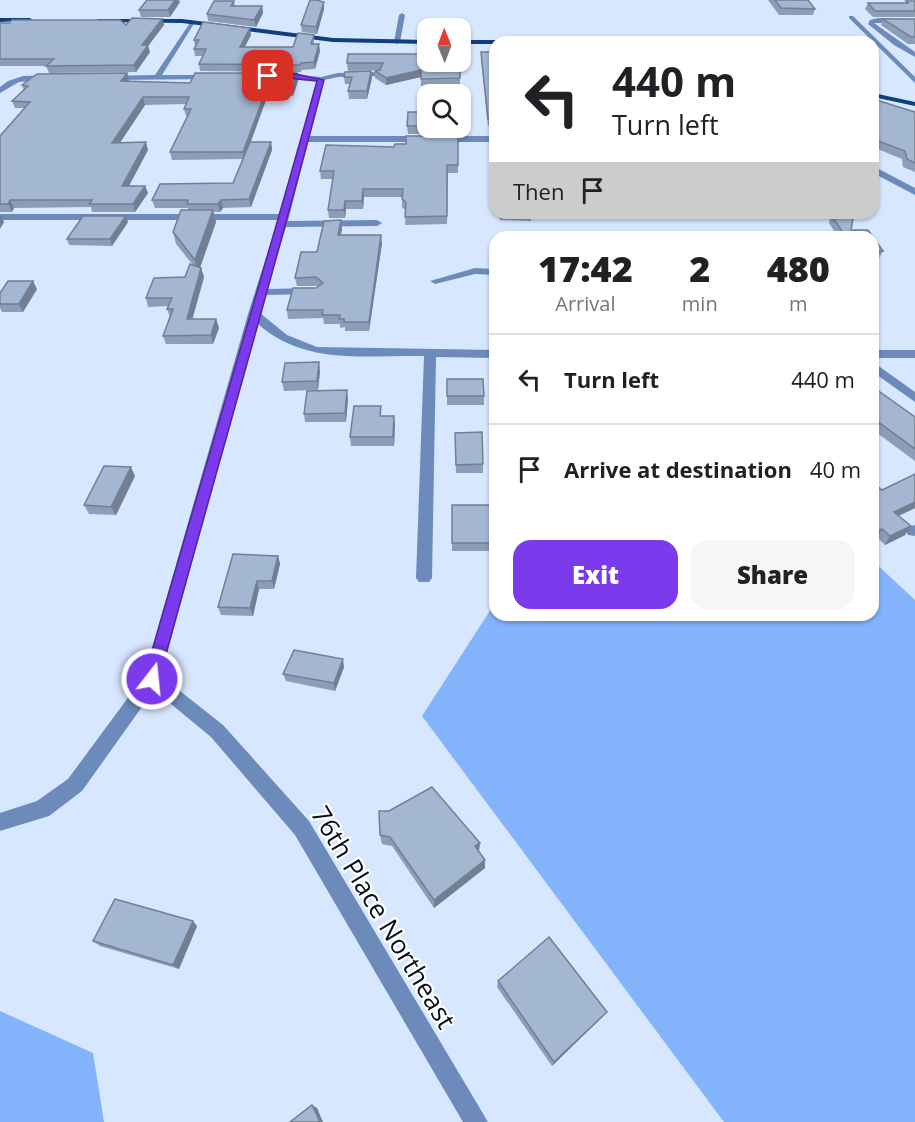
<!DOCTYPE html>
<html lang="en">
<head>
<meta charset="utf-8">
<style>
  :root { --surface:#fff; --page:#f6f6f6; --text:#202124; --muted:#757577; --line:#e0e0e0; --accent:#7c3aed }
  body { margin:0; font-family:"Open Sans",sans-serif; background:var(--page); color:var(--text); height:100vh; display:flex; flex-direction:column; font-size:22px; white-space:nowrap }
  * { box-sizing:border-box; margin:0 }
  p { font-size:20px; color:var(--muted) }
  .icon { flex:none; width:33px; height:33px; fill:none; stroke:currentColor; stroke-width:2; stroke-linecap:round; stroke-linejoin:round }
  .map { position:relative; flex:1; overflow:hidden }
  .side { position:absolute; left:489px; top:231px; width:390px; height:390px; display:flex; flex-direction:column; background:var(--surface); border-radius:18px; box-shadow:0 2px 4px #0004 }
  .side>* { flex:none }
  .top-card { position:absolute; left:489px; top:36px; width:390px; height:183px; border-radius:18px; box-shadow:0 2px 4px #0004; background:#fff; color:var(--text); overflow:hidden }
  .needle { width:39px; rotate:359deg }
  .buttons { position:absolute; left:417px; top:18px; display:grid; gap:12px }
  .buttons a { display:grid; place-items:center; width:54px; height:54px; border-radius:12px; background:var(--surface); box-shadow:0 2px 4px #0004; font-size:30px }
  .pin { position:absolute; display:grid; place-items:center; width:51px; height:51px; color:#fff; margin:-26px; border-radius:12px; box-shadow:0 3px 9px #0006 }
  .me { position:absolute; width:66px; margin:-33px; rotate:16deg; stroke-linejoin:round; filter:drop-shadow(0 0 4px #0008) }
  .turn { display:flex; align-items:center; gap:21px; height:126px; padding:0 24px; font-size:27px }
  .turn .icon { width:78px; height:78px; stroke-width:2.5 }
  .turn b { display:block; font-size:42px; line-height:51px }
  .then { display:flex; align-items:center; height:57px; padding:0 24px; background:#0003; gap:12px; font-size:22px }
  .eta { display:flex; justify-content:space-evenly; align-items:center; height:102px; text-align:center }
  .eta b { font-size:36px; font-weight:800; line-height:42px }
  .action { display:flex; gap:12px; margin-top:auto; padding:12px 24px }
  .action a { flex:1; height:69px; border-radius:18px; background:var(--accent); color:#fff; font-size:24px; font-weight:800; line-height:69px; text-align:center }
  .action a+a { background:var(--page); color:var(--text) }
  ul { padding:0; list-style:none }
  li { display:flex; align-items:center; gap:18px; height:90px; padding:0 24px; border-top:2px solid var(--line) }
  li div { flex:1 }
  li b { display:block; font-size:22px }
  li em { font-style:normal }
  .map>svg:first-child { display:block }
  .forest { fill:#82b3fb }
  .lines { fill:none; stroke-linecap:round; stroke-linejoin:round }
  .minor { fill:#6c8bba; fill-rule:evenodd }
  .major { fill:#103e7f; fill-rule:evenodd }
  .wall { fill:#8c9db5 }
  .shaded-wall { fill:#727f93 }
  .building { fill:#a3b6d2; stroke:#727f93; stroke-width:1.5 }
  .route { fill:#7c3aed; stroke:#51269a; stroke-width:1.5 }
  .labels { text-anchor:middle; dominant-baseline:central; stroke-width:4.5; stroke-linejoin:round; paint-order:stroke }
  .near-street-label { font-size:26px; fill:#070d16; stroke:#fff }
</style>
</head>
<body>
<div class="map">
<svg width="915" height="1122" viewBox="0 0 915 1122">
  <rect width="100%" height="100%" fill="#d7e7ff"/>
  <g class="forest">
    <path d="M873,561L915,600V1122H724L422,716L495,603V615H873Z"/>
    <path d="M0,1011L93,1053L104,1122H0Z"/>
  </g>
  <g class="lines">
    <g class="minor">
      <path d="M402,13L405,15L400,42L397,44L394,42L399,15Z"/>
      <path d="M849,16H853L915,77V83L849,18Z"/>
      <path d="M878,18L915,19V23H874L915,52V57L894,45L868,24L870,20Z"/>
      <path d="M192,20L195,22L162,75H213L216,79L108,80L104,78L108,76L155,75Z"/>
      <path d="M379,72L382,76L338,77L324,80L310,136H495V142H308L288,221L377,220L382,223L377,226L286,227L267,289L312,288L317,291L312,294L265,295L260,313L287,335L317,347L495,350V358L436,357L432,578L429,582H419L416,578L424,356C365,355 304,366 257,323L161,676L223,725L309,821L488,1122H463L295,835L211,737L154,690L82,791L49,816L0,831V813L37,801L68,779L144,676L248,314L278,220H0V214H280L317,81L279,77L276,73L321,77L338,73Z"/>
      <path d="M51,75L54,79L19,82L0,93V87L8,81L23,76Z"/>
      <path d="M873,166L915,188V195L873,173Z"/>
      <path d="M475,268L495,269V275L475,274L435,284L430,281Z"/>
      <rect x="873" y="350" width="42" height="8"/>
      <path d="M873,362L915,392V402L873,372Z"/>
      <path d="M915,525V536L908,535L906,531L908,527Z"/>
    </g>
    <g class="major">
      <path d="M0,18H30L33,20L0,22Z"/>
      <path d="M97,19H182L333,38L428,40V44L333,42L182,23L99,22Z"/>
      <path d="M460,40H495L498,42L495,44H460Z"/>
      <path d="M528,40H565L568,42H525Z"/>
      <path d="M873,93L915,102V106L873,97Z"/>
    </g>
  </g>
  <g class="wall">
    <path d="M768,0H808L815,9L813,15H779Z"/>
    <path d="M234,1L235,6H262L263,13L256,27L208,21L207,14Z"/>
    <path d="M906,1H915V17H873L865,9L868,3H905Z"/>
    <path d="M180,2L170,17H141L139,10Z"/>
    <path d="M324,2V9L317,34L302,32L301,25Z"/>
    <path d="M162,19L164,25L148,46L150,52L136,72L49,73L46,66H0V23L126,25Z"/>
    <path d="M883,19H915V44H908L881,25Z"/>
    <path d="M251,35L245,47H293L314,35V44L320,51L315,69L302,70L301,72L200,71L199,64L203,56H195L194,49L195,46L194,40Z"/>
    <path d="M481,52H495V135L490,134V126H488L481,59Z"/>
    <path d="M460,62V85L421,86V77L386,85L375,78V71L379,70L348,71L347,63Z"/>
    <path d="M371,71L372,78L367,99H349L348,91L350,84H345L344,77Z"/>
    <path d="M127,73L129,80V81L190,83L297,73L298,81L293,96H289L288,100H266L251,142H271L272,150L251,207L223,208L220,212H213L216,222L200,268H201L204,277L192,319H216L219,328L213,344H166L163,336L170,317L167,309L168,306L148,307L146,298L185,277L193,265L176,244L173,232L188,210V208H155L152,200L233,183L243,159L172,160L170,152L188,116H186L184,109L186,104L145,105L120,143L148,150L129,186H145L148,193L135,212H92L91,207L14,208L12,212H0V136L24,108H15L12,101L24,90L22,85Z"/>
    <path d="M873,99L915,112V172L903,167L902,159L873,147Z"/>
    <path d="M428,112V128H459V134H408L407,126Z"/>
    <path d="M458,136V173H448L447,224L405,225L406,210L402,208V197H364L363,209H346L345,218H329L328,210L333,179H321L320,171L394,147Z"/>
    <path d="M495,136V173H492L491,158V137Z"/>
    <path d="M499,213H531V221L500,220Z"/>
    <path d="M767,213H781L777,216Z"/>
    <path d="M831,213H854L851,230H868L883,251L879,258H876V260L873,267V237H838L829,223Z"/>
    <path d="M341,220L342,229L341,235L382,243L369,331H345V327L340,328V324H324L323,318L288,319L287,310L318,286H297L295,278Z"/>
    <path d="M128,222L112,246L69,245L67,239Z"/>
    <path d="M37,289L23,312H2L0,308V293Z"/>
    <path d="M320,371L318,390L284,391L282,382Z"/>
    <path d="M447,379L484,396V405H447Z"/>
    <path d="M873,387L915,417V461L873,430Z"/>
    <path d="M348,399L346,422H305L304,414Z"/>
    <path d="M382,416L395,424L394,446H351L350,437Z"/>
    <path d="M455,433L483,464V473H456Z"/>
    <path d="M915,474V508L898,516L905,535L885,545L877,537L874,539L873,538V483L882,490Z"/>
    <path d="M135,476L116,515L89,514L84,505Z"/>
    <path d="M452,505L495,543L494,551H452Z"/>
    <path d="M278,556L280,564L274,589H259L253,616L221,615L218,607Z"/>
    <path d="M344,667L335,691L286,681L283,674Z"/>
    <path d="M380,835L479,852L485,860V868L434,908L392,846L382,844Z"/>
    <path d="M197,926L179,969L100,946L93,941Z"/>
    <path d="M498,981L607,1012L552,1066L497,987Z"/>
  </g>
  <g class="shaded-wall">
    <path d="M175,0H179L180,2L170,17L168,10Z"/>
    <path d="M324,2V9L317,34L316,27Z"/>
    <path d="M262,6L263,13L256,27L254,20Z"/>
    <path d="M162,19L164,25L148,46L150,52L136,72L134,65L142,45Z"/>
    <path d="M250,28L251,35L241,53L240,47Z"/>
    <path d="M319,44L320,51L315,69L314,62Z"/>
    <path d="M421,70V77L386,85V78Z"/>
    <path d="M371,71L372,78L367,99V91Z"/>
    <path d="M127,73L129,80L124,88L121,81Z"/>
    <path d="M297,73L298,81L293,96L292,89Z"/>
    <path d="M288,89L289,96L288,100L287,93Z"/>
    <path d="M265,93L266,100L244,159L243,152Z"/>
    <path d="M143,97L145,105L115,150L112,143Z"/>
    <path d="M146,142L148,150L125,193L122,186Z"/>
    <path d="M271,142L272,150L251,207L249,199Z"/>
    <path d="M145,186L148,193L135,212L133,204Z"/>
    <path d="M363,189L364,197L363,209L362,201Z"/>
    <path d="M10,200L14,208L12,212L8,204Z"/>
    <path d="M221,200L223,208L220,212L218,204Z"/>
    <path d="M345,201L346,209L345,218L344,210Z"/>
    <path d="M213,210L216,222L198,273L195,260Z"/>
    <path d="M1,214L4,222L0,229V215Z"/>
    <path d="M126,216L128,222L112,246L110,239Z"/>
    <path d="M341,220L342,229L339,243L338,235Z"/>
    <path d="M381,235L382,243L369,331V322Z"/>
    <path d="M201,268L204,277L190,328L187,319Z"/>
    <path d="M33,281L37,289L23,312L19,304Z"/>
    <path d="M216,319L219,328L213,344L211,335Z"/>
    <path d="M319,362L320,371L318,390L317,381Z"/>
    <path d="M347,390L348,399L346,422L345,413Z"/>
    <path d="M394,416L395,424L394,446L393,437Z"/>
    <path d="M131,467L135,476L116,515L111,507Z"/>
    <path d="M915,502V508L888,521L894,512Z"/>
    <path d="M911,526L905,535L885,545L890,536Z"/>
    <path d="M882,529L877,537L874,539L880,530Z"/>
    <path d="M278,556L280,564L274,589L272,581Z"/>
    <path d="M257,581L259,589L253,616L250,608Z"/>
    <path d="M343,659L344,667L335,691L334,683Z"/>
    <path d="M480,843L479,852L475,846Z"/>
    <path d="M485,860V868L434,908V900Z"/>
    <path d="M193,921L197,926L179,969L173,965Z"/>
    <path d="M607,1012L602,1017L552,1066L554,1062Z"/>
    <path d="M312,1105L317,1108L323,1122H320Z"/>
  </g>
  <g class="building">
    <path d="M147,0H175L168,10H139Z"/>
    <path d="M310,0H316L324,2L316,27L301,25Z"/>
    <path d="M775,0H808L815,9L781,8Z"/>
    <path d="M214,1H234L231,6H262L254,20L207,14Z"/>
    <path d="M906,1H915V11H875L868,3H908Z"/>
    <path d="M132,18L162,19L142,45H148L134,65L46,66L54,59H0V23H9L12,20H120L126,25Z"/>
    <path d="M883,19H915V37H911Z"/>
    <path d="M203,22L250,28L240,47H293L298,33L314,35L311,44H319L314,62L301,63L300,65L199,64L206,49H194L199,40H194Z"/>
    <path d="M481,52H495V128L490,126V119H488Z"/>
    <path d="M348,54H428V62H460V78L421,79V70L386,78L375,71L380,70L383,63H347Z"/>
    <path d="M371,71L367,91H348L352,77H344L345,72Z"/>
    <path d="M127,73L121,81L190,83L195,73H297L292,89H288L287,93H265L243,152H170L191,109H184L189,97H143L112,143L146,142L122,186H145L133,204H89L92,200H10L8,204H0V136L30,102L12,101L28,86L22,85L37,74Z"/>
    <path d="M873,99L915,112V163L907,159L905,151L873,139Z"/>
    <path d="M408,112H428V126H407Z"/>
    <path d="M406,136H458V165H447V216L405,217L406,202L402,199L403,189H363L362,201H345L344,210H328L334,171H320L326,145L394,147L395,144H406Z"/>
    <path d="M495,136V165H492L491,137Z"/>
    <path d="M250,142H271L249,199L221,200L218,204H187L188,200H152L160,184L233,183Z"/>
    <path d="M181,210H213L195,260L173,232Z"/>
    <path d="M832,213H854L851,230H868L883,251H873V237H846L832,216Z"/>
    <path d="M83,216H126L110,239H67Z"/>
    <path d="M341,220L338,235H381L369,322H344V319H339L340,315H322L323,310H287L293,288H316L323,283L316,277L295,278L301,252H317L324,221Z"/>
    <path d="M190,264L201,268L187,319H216L211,335L163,336L173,309H167L172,298H146L154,278L185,277Z"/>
    <path d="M8,281H33L19,304H0V293Z"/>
    <path d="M319,362L317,381L282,382L285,363Z"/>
    <path d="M447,379H483L484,396H447Z"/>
    <path d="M873,387L915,417V449L873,418V414L877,412L873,409Z"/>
    <path d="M347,390L345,413L304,414L307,391Z"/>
    <path d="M354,406H381L380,416H394L393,437H350Z"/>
    <path d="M482,432L483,464L456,465L455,433Z"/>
    <path d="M104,466L131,467L111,507L84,505Z"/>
    <path d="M915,474V502L894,512L911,526L890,536L882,529L880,530L873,525V483L882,490Z"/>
    <path d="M452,505H493L495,543H452Z"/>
    <path d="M233,554L278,556L272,581H257L250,608L218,607Z"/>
    <path d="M294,650L343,659L334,683L283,674Z"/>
    <path d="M432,787L480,843L475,846L485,860L434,900L390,837L380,835L379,811H389Z"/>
    <path d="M115,899L193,921L173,965L93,941Z"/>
    <path d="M549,937L607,1012L554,1062L498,981Z"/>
    <path d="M312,1105L320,1122H290Z"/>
  </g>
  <path class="route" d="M291,73L324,80C272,280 214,479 159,679L157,683L152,685L146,683L144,679C201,479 262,281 317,81L265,76Z"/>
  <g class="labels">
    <g class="near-street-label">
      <text transform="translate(384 917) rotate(59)">76th Place Northeast</text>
    </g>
  </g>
</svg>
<div class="buttons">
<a><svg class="needle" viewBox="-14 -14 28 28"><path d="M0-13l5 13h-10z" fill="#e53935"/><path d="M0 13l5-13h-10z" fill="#757577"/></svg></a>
<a><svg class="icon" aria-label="search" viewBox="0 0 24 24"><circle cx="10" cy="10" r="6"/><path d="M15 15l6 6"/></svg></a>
</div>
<div class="pin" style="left:268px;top:76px;background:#d93025"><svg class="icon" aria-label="arrive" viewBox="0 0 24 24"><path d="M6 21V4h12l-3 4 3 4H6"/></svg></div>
<svg class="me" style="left:152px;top:679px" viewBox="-20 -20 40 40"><circle r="17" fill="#7c3aed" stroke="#fff" stroke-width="3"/><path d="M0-11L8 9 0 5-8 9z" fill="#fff"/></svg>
<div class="top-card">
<div class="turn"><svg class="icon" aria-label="left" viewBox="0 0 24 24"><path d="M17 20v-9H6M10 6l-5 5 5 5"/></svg><div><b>440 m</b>Turn left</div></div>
<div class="then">Then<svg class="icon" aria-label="arrive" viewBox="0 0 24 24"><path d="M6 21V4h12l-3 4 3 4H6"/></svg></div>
</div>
<section class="side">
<div class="eta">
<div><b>17:42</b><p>Arrival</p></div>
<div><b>2</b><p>min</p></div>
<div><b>480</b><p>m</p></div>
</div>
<ul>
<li><svg class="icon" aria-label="left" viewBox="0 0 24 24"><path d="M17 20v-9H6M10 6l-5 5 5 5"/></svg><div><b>Turn left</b></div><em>440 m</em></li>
<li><svg class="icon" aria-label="arrive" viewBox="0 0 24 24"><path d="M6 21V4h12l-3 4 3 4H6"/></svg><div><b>Arrive at destination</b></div><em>40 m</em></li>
</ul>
<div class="action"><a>Exit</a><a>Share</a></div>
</section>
</div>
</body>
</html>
